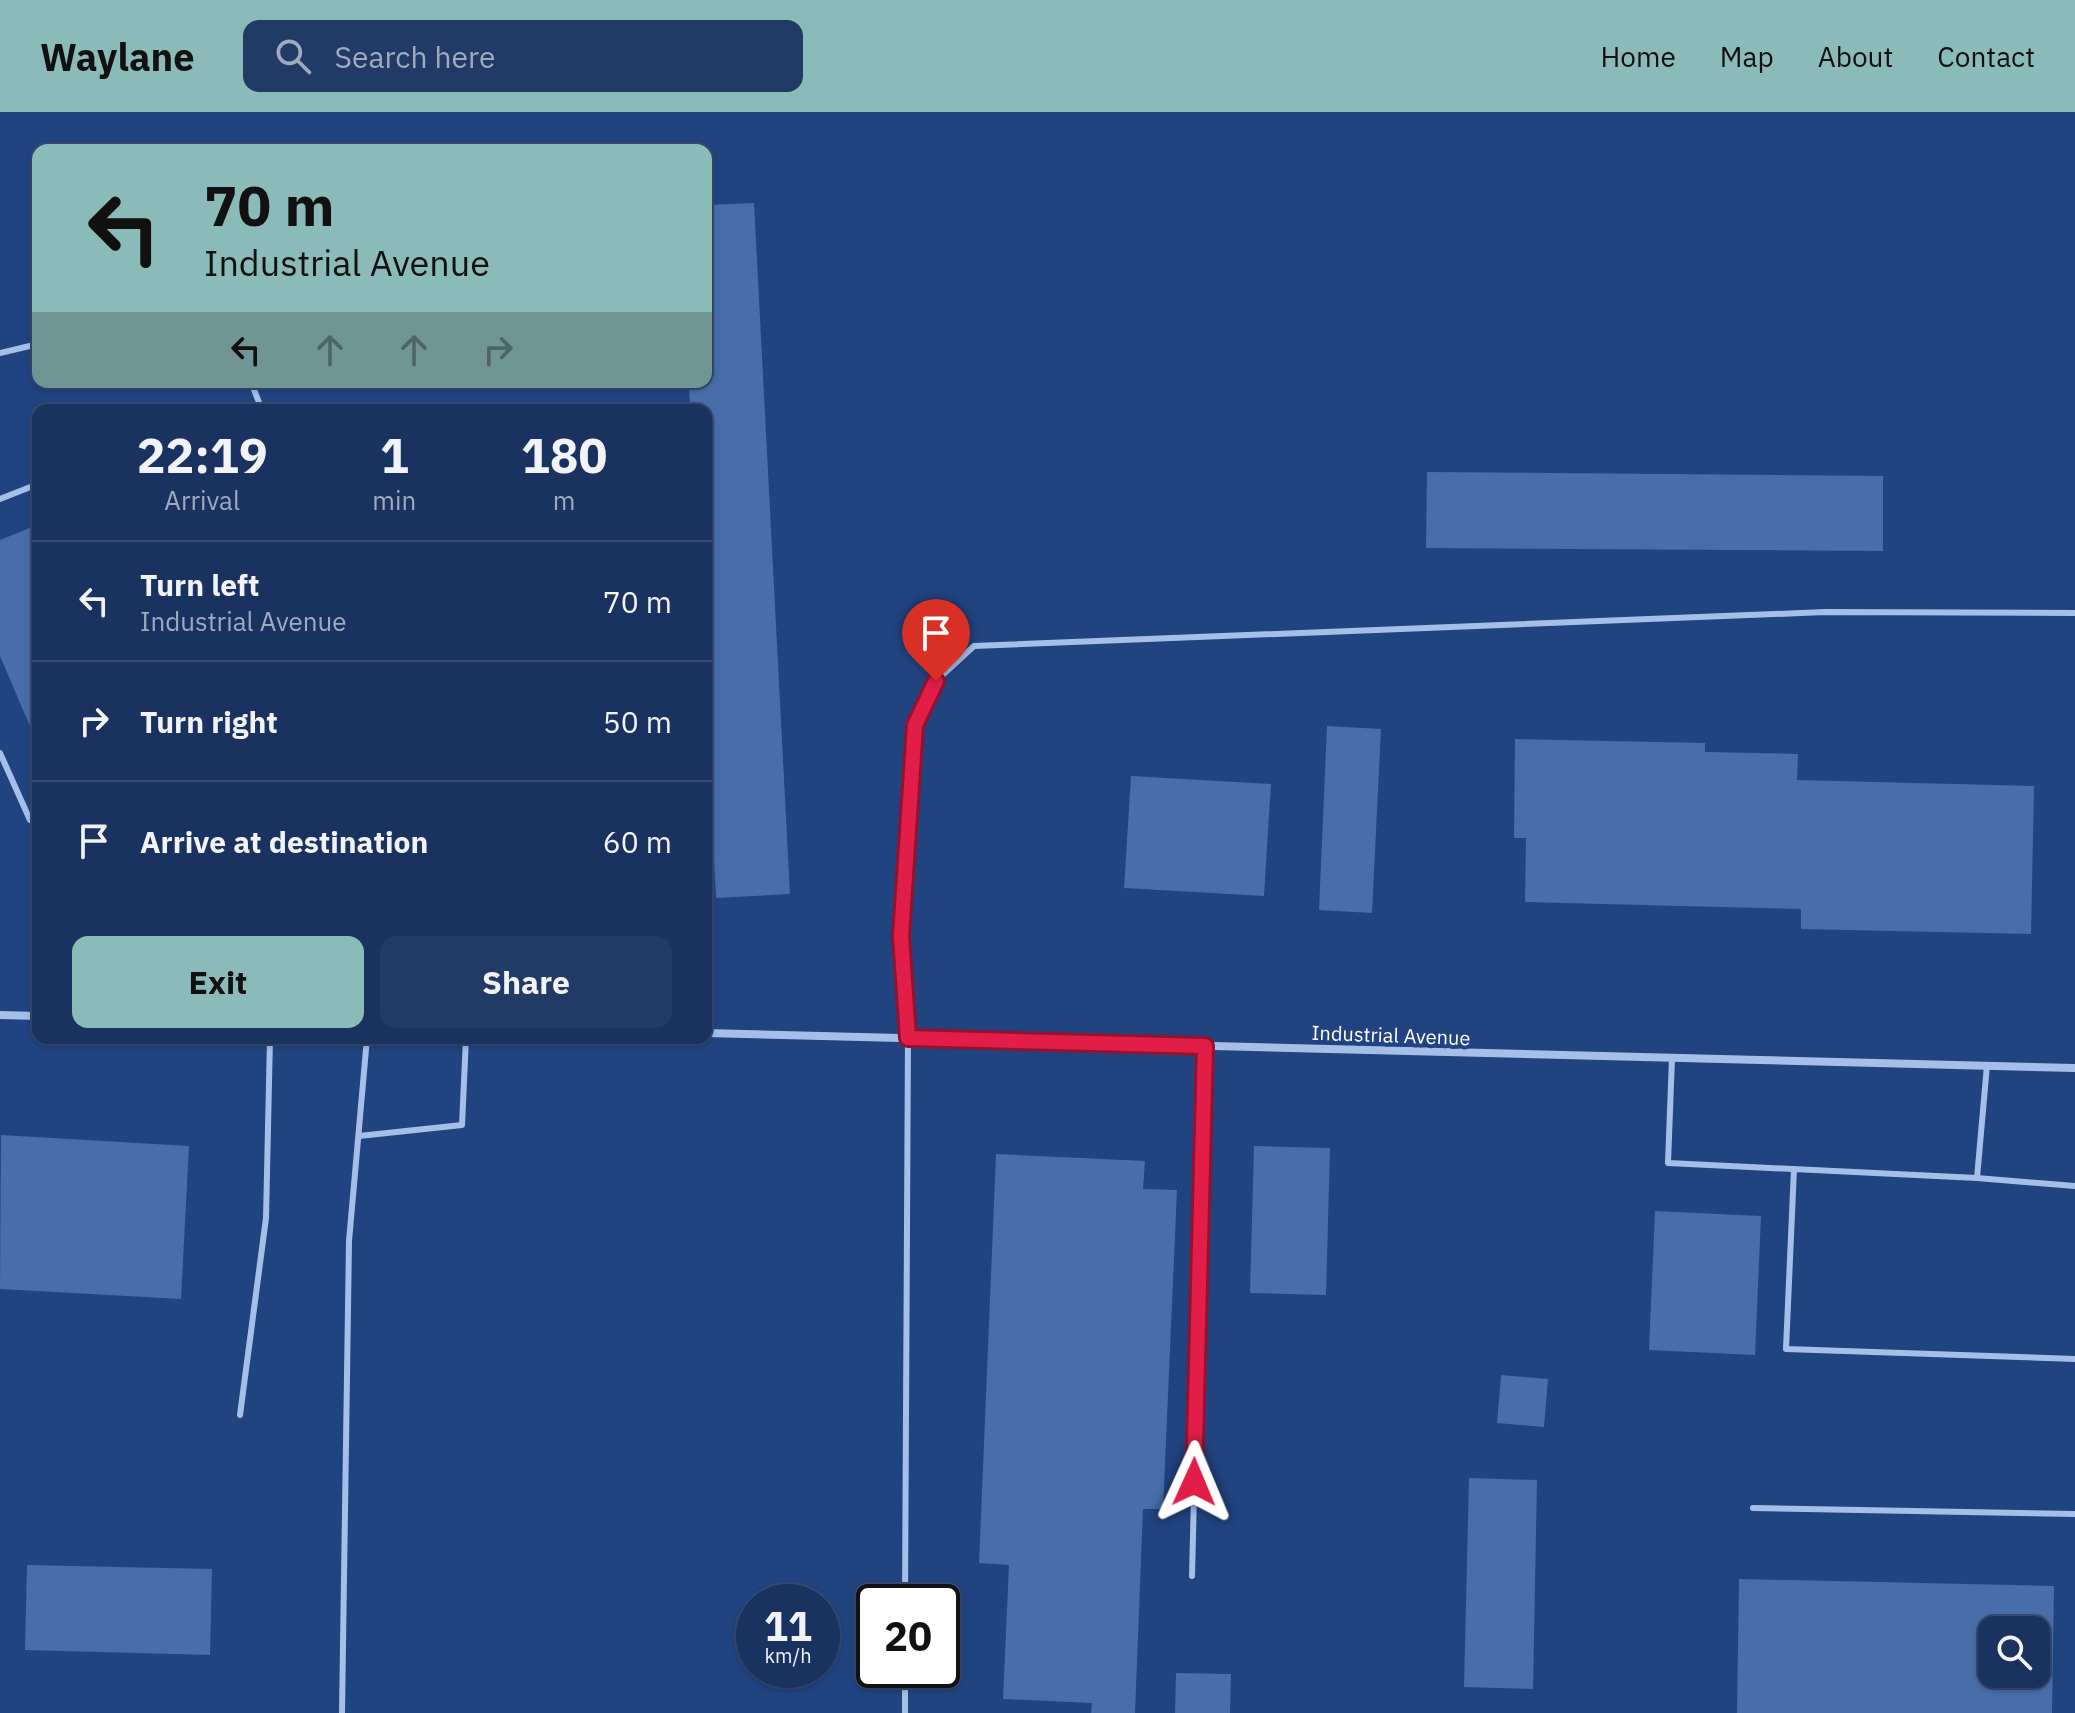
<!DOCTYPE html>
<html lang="en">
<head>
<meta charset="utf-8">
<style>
  :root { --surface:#193260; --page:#223a66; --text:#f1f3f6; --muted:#9faabd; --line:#374d75; --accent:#8bbbb9 }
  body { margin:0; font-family:"IBM Plex Sans",sans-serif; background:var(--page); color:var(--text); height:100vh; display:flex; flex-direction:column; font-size:30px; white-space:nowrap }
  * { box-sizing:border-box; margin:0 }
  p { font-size:26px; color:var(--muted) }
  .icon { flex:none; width:44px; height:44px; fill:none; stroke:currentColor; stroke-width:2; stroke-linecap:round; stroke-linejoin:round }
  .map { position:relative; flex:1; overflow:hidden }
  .panel { position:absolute; left:32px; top:292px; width:680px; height:640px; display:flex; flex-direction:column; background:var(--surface); border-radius:16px; box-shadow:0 2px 6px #0004,0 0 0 2px var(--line) }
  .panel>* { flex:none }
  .banner { position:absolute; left:32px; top:32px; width:680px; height:244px; border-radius:16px; box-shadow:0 2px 6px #0004,0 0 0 2px var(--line); background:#8bbbb9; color:#111; overflow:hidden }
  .tools { position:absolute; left:1978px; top:1504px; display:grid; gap:16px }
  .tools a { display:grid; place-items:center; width:72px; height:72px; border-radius:16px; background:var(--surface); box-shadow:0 2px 6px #0004,0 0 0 2px var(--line); font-size:40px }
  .speed { position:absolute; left:736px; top:1472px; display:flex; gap:16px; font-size:40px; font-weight:700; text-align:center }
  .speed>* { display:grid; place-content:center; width:104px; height:104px; border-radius:50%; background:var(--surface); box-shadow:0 2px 6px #0004,0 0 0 2px var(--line); line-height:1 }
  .speed small { font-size:20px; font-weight:400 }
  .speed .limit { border:4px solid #111; border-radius:12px; background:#fff; color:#111 }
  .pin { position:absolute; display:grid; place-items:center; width:68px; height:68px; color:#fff; margin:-82px -34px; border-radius:50% 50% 50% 0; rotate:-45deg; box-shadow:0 0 8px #0007 }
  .pin .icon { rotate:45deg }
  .me { position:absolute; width:88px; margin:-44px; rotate:1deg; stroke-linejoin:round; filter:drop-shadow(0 0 6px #0008) }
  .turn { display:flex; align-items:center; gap:28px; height:168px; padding:0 40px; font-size:36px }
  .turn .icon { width:104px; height:104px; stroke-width:2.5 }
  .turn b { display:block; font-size:56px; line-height:68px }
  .lanes { display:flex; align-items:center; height:76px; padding:0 40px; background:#0003; justify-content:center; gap:40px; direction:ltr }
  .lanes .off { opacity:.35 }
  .eta { display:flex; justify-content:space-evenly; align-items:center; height:136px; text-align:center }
  .eta b { font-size:48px; font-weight:800; line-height:56px }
  .action { display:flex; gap:16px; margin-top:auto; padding:16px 40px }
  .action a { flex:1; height:92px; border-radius:16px; background:var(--accent); color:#111; font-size:32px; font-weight:800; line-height:92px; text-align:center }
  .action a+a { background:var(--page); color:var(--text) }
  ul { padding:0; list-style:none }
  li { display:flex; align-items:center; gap:24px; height:120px; padding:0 40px; border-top:2px solid var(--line) }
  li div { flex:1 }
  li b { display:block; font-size:30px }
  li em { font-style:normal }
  header { display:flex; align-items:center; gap:48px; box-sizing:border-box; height:112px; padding:0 40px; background:var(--accent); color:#111 }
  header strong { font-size:38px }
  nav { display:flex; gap:44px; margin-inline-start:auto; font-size:28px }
  .search { width:560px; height:72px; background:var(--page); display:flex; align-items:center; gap:20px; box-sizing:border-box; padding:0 28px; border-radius:16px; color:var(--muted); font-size:30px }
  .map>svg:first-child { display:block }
  .building { fill:#496da9; fill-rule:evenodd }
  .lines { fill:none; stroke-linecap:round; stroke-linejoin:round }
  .service { stroke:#a6bfe8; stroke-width:6 }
  .minor { stroke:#a6bfe8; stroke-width:8 }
  .route-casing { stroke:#92132f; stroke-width:20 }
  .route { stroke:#e11d48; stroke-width:14 }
  .labels { text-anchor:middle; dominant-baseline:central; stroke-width:8; stroke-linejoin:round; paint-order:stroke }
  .street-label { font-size:20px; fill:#fff; stroke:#214380 }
</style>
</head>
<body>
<header>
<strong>Waylane</strong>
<div class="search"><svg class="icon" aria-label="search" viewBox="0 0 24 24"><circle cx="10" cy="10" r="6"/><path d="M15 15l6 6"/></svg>Search here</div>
<nav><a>Home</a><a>Map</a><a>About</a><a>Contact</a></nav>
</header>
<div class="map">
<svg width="2075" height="1601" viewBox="0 0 2075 1601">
  <rect width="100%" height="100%" fill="#214380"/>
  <g class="building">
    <path d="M754,91L790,782L716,786L706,602V298H690L689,270H706V93Z"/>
    <path d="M1427,360L1883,364V439L1426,436Z"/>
    <path d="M32,415L38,428V633L0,544V428Z"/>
    <path d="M1327,614L1381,617L1372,801L1319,798Z"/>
    <path d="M1515,627L1705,631V640L1798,642L1797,668L2034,674L2031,822L1801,817V797L1525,790L1526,726H1514Z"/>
    <path d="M1131,664L1271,672L1264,784L1124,776Z"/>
    <path d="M1,1023L189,1034L181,1187L0,1177Z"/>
    <path d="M1254,1034L1330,1036L1326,1183L1250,1181Z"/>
    <path d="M996,1042L1145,1049L1143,1077L1177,1078L1163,1397H1143L1135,1601H1091L1092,1591L1003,1587L1009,1453L979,1451Z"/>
    <path d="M1655,1099L1761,1104L1755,1243L1649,1238Z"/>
    <path d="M1501,1263L1548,1267L1544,1315L1497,1311Z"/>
    <path d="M1469,1366L1537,1368L1533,1577L1464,1575Z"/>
    <path d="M27,1453L212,1457L210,1543L25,1538Z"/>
    <path d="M1739,1467L2054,1474L2052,1601H1737ZM1992,1518H2036V1562H1992Z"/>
    <path d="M1176,1561L1231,1562L1230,1601H1175Z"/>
  </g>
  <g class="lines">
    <g class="service">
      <path d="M0,241L38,232"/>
      <path d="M251,270L262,298"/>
      <path d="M0,387L38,372"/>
      <path d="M0,641L30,708L38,711"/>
      <path d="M1672,946L1668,1051L1977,1066L2075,1074"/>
      <path d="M359,1024L462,1013L466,926"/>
      <path d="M1794,1057L1786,1237L2075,1247"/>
      <path d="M1977,1066L1987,953"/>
      <path d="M240,1303L266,1106L270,926"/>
      <path d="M1753,1396L2075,1402"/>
      <path d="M1192,1464L1205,934"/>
      <path d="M905,1490L908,926L901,824L915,613L936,569L974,534L1825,500L2075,501"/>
      <path d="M342,1601L349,1129L367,926"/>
      <path d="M905,1601V1558"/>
    </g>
    <g class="minor">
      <path d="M0,903L38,904"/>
      <path d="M706,921L2075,956"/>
    </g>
  </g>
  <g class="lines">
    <defs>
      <path id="route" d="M936,569L915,613L901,824L908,926L1205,934L1194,1370"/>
    </defs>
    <use href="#route" class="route-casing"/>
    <use href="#route" class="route"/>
  </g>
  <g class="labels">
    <g class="street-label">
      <text transform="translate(1391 923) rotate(2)">Industrial Avenue</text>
    </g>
  </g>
</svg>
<div class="tools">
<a><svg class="icon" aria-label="search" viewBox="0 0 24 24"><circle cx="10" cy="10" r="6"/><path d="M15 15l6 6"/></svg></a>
</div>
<div class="speed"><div>11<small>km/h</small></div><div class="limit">20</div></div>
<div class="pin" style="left:936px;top:569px;background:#d93025"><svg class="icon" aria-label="arrive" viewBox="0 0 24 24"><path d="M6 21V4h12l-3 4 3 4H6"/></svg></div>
<svg class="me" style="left:1194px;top:1370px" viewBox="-20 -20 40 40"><path d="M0-17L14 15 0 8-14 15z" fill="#e11d48" stroke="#fff" stroke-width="4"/></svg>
<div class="banner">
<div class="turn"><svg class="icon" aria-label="left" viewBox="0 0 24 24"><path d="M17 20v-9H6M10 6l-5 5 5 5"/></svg><div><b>70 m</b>Industrial Avenue</div></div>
<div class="lanes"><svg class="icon" aria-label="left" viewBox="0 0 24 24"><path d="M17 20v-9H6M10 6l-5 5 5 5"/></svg><svg class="icon off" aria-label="ahead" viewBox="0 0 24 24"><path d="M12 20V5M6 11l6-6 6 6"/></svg><svg class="icon off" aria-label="ahead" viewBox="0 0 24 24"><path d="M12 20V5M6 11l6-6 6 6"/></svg><svg class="icon off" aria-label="right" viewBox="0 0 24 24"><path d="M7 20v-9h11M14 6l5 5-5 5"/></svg></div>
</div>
<section class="panel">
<div class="eta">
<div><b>22:19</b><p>Arrival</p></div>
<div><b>1</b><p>min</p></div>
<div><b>180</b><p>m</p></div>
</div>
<ul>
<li><svg class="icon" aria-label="left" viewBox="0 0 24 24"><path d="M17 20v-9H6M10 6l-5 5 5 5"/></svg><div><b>Turn left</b><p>Industrial Avenue</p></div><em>70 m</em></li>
<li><svg class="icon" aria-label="right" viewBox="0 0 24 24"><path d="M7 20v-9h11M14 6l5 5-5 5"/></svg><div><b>Turn right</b></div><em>50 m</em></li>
<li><svg class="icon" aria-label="arrive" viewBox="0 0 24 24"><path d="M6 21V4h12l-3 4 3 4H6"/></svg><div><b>Arrive at destination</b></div><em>60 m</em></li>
</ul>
<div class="action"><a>Exit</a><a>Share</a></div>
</section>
</div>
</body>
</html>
